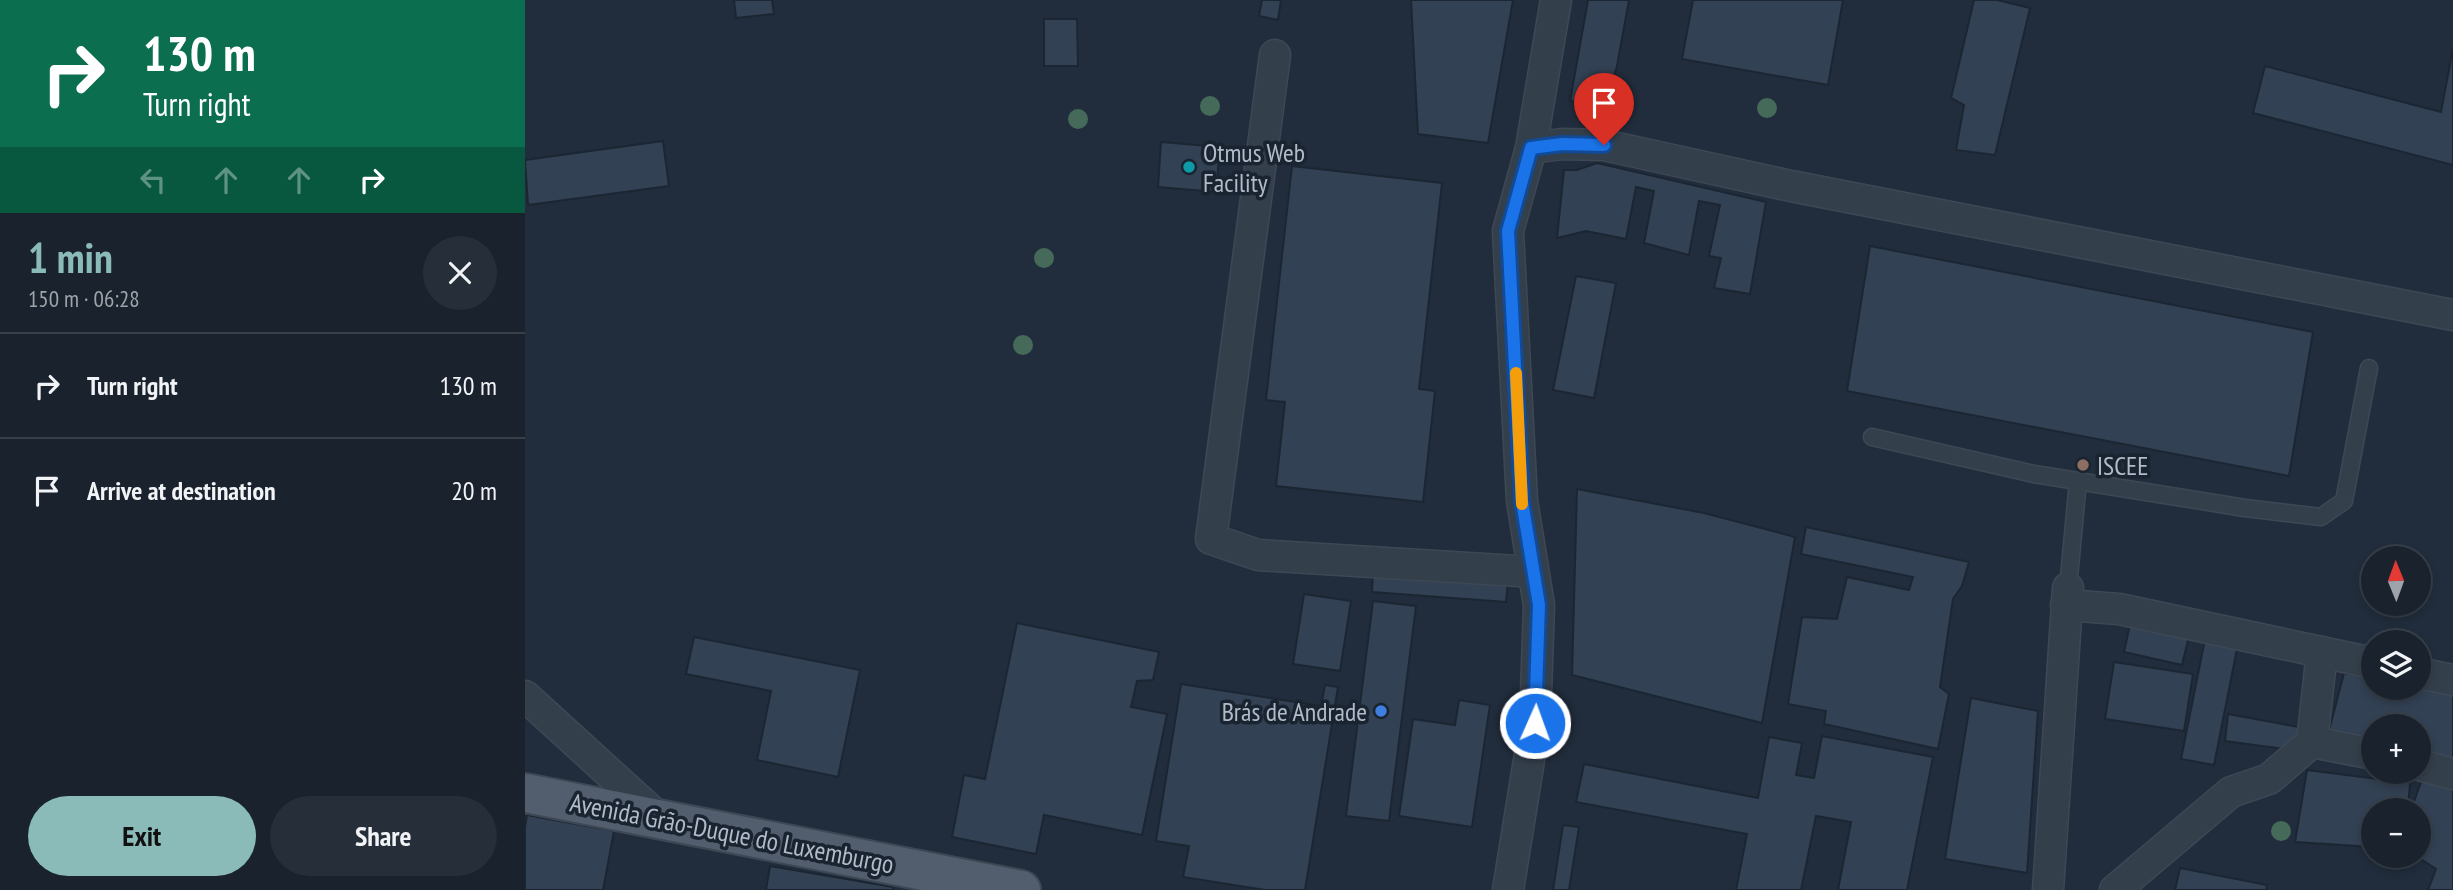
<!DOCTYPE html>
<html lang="en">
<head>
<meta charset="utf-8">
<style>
  :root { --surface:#19222d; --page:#262f39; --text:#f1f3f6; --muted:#9fa4aa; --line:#373f49; --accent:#8bbbb9 }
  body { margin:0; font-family:"PT Sans Narrow",sans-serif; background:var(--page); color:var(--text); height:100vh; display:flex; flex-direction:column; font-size:26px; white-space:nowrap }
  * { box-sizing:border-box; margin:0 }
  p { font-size:23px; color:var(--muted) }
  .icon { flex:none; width:38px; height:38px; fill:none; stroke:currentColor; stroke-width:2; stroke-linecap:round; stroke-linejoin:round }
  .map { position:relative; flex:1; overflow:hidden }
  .side { display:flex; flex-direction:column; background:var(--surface); width:525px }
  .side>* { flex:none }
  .banner { background:#0b6e4f; color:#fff; overflow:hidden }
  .needle { width:46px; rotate:359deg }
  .buttons { position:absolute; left:1836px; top:546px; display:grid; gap:14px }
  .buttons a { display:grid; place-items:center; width:70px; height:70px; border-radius:50%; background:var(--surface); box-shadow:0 4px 10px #0003,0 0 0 2px var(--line); font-size:35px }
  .pin { position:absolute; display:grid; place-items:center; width:60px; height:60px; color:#fff; margin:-72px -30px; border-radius:50% 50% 50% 0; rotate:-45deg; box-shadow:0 0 7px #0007 }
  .pin .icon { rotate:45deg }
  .me { position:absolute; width:77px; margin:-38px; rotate:2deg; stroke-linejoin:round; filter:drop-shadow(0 0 5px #0008) }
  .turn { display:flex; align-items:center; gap:24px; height:147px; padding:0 28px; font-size:32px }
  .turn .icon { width:91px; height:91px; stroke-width:2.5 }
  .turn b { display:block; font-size:49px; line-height:60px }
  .lanes { display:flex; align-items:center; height:66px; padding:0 28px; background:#0003; justify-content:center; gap:35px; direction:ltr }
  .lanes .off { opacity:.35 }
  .round { display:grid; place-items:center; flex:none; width:74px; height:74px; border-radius:37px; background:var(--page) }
  .summary { display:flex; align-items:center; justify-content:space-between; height:119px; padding:0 28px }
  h1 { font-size:42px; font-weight:700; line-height:52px; color:var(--accent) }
  .button { display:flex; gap:14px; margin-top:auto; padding:14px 28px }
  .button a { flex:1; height:80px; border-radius:42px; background:var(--accent); color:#111; font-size:28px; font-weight:700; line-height:80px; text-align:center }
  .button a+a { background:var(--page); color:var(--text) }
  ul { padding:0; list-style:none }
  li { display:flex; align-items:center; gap:21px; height:105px; padding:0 28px; border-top:2px solid var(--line) }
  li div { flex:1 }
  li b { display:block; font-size:26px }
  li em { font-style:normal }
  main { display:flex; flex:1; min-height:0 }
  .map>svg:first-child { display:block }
  .building { fill:#324153; stroke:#1c2633; stroke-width:2 }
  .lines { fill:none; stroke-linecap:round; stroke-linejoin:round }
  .service-casing { stroke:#3e4855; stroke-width:19 }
  .minor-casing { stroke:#3e4855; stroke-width:33 }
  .primary-casing { stroke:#3e4855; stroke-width:42 }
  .service { stroke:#343f4c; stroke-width:16 }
  .minor { stroke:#343f4c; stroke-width:30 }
  .primary { stroke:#525e6d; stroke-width:38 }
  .tree { fill:#466a59 }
  .route-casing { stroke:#114b97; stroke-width:18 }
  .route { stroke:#1a73e8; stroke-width:12 }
  .slow { stroke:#f59e0b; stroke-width:12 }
  .culture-dot { fill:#0f9aa8; stroke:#1a2431; stroke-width:2.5 }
  .education-dot { fill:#8d6e63; stroke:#1a2431; stroke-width:2.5 }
  .shop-dot { fill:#3f7fe0; stroke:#1a2431; stroke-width:2.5 }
  .labels { text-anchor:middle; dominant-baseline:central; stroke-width:7; stroke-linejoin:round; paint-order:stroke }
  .poi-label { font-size:26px; fill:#b0bac8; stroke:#1a2431; text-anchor:start }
  .street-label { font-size:26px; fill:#b0bac8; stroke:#1a2431 }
</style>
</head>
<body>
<main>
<section class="side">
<div class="banner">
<div class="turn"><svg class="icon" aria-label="right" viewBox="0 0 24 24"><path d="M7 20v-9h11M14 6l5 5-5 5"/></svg><div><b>130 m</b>Turn right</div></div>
<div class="lanes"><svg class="icon off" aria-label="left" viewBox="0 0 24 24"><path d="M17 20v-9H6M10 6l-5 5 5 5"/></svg><svg class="icon off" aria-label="ahead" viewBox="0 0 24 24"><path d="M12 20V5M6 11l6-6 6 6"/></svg><svg class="icon off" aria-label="ahead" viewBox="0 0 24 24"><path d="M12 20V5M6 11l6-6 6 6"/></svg><svg class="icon" aria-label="right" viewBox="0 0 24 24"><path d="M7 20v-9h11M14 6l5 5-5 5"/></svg></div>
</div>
<div class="summary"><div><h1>1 min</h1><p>150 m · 06:28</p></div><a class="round"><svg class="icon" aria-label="close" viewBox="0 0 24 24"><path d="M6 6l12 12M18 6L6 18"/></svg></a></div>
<ul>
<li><svg class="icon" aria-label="right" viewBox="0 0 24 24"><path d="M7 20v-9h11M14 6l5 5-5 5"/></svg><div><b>Turn right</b></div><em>130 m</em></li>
<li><svg class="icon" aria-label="arrive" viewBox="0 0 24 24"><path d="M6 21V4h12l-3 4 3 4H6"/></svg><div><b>Arrive at destination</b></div><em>20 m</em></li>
</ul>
<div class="button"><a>Exit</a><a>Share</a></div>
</section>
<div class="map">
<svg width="1928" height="890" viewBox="0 0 1928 890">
  <rect width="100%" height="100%" fill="#212d3c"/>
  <g class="building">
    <path d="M209,0H247L249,14L211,18Z"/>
    <path d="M737,0H756L753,20L734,16Z"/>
    <path d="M886,0H988L963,143L893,134Z"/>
    <path d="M1063,0H1104L1092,66L1079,107L1045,101Z"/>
    <path d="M1168,0H1318L1303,85L1157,59Z"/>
    <path d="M1449,0H1472L1505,8L1470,155L1431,150L1439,105L1426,98Z"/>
    <path d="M519,19H552L553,66H519Z"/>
    <path d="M1928,48V165L1728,113L1740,66L1916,112Z"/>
    <path d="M138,141L144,186L3,205L0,160Z"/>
    <path d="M636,142L695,147L691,192L633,187Z"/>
    <path d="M1072,163L1241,202L1225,294L1189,288L1196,258L1184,256L1195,205L1174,201L1164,255L1119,243L1129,191L1111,187L1101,239L1061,231L1032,238L1039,170H1052Z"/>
    <path d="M767,166L917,183L894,389L910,391L898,502L751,486L760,402L741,400Z"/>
    <path d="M1345,246L1788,332L1764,476L1322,391Z"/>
    <path d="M1051,276L1091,283L1069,398L1028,390Z"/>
    <path d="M1052,489L1179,513L1270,537L1237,723L1047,675Z"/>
    <path d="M1281,527L1444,562L1437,586L1428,599L1415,687L1424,694L1413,749L1299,724L1301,711L1263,704L1277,617L1312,619L1322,577L1384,590L1388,577L1276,554Z"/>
    <path d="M848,571L983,582L981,602L847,592Z"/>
    <path d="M779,594L826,601L815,671L768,664Z"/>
    <path d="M848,601L891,606L864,821L821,816Z"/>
    <path d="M492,623L634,652L628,680L612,681L606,707L642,714L617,835L519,815L511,854L427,837L439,775L460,779Z"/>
    <path d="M1605,624L1664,636L1657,665L1599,652Z"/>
    <path d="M169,637L335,670L313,777L232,760L246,691L161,674Z"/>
    <path d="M1680,639L1713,644L1689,765L1656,759Z"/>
    <path d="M1589,662L1668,674L1659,731L1580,719Z"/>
    <path d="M1819,673L1848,678V688H1894L1928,694V767L1894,760V726H1848V751L1801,742Z"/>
    <path d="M656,684L796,706L800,685L813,687L780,890H740L658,877L664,846L631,841Z"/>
    <path d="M1446,698L1513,711L1502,873L1420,859Z"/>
    <path d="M934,700L965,705L947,827L874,816L888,719L930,725Z"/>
    <path d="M1703,714L1774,727L1772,741L1766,750L1700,741Z"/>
    <path d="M1297,736L1408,757L1382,890H1313L1326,822L1291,816L1276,890H1211L1222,834L1051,802L1059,764L1233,798L1244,737L1277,743L1271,775L1289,778Z"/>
    <path d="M1782,770L1885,783L1883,810H1848V847L1770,842Z"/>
    <path d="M1897,779L1928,788V890H1903L1911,869L1891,856H1894V810H1886Z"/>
    <path d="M2,815L89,831L78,890H0V827Z"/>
    <path d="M1038,825L1054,827L1044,890H1028Z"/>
    <path d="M245,866L368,887V890H241Z"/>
    <path d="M1655,868L1742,885L1741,890H1650Z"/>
  </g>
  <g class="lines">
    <defs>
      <g id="service">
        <path d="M1347,437L1509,474L1720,508L1796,517L1819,501L1844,368"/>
        <path d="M1543,588L1553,481"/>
      </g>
      <g id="minor">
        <path d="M750,55L686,539L733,555L1008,572"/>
        <path d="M1006,148L1037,144L1079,145L1266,186L1928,315"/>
        <path d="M1541,605L1594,609L1848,663"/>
        <path d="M1894,673L1928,680"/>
        <path d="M0,696L135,819"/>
        <path d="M1787,742L1848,754"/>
        <path d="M1894,765L1928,774"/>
        <path d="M983,890L1010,723L1014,605L997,501L983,231L1006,148L1031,0"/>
        <path d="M1523,890L1543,588"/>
        <path d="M1590,890L1706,792L1744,779L1787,742L1797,652"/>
      </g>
      <path id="primary" d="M0,793L496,890"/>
    </defs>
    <use href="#service" class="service-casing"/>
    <use href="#minor" class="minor-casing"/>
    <use href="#primary" class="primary-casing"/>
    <use href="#service" class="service"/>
    <use href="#minor" class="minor"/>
    <use href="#primary" class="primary"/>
  </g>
  <g class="tree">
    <circle cx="685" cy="106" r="10"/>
    <circle cx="1242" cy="108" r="10"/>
    <circle cx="553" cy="119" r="10"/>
    <circle cx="519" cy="258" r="10"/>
    <circle cx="498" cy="345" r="10"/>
    <circle cx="1756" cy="831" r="10"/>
  </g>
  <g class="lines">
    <defs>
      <path id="route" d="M1010,723L1014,605L997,501L983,231L1006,148L1037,144L1079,145"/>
    </defs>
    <use href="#route" class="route-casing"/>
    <use href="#route" class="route"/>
    <path class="slow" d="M991,373L997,504"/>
  </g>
  <circle class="culture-dot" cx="664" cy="167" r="7"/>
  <circle class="education-dot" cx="1558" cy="465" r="7"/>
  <circle class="shop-dot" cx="856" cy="711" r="7"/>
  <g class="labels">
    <g class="poi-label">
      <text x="678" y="152">Otmus Web<tspan x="678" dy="30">Facility</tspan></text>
      <text x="1572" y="465">ISCEE</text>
      <text x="842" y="711" text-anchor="end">Brás de Andrade</text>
    </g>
    <g class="street-label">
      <text transform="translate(207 833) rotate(11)">Avenida Grão-Duque do Luxemburgo</text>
    </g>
  </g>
</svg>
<div class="buttons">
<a><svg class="needle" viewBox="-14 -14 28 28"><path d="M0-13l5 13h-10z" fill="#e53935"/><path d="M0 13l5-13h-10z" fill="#9fa4aa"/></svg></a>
<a><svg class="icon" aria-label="layers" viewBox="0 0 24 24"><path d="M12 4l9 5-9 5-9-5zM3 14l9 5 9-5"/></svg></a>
<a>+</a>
<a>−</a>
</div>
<div class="pin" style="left:1079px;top:145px;background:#d93025"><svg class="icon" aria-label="arrive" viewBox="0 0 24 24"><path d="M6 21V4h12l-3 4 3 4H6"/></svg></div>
<svg class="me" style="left:1010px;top:723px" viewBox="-20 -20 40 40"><circle r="17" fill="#1a73e8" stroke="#fff" stroke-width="3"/><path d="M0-11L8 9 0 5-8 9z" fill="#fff"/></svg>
</div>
</main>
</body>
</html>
